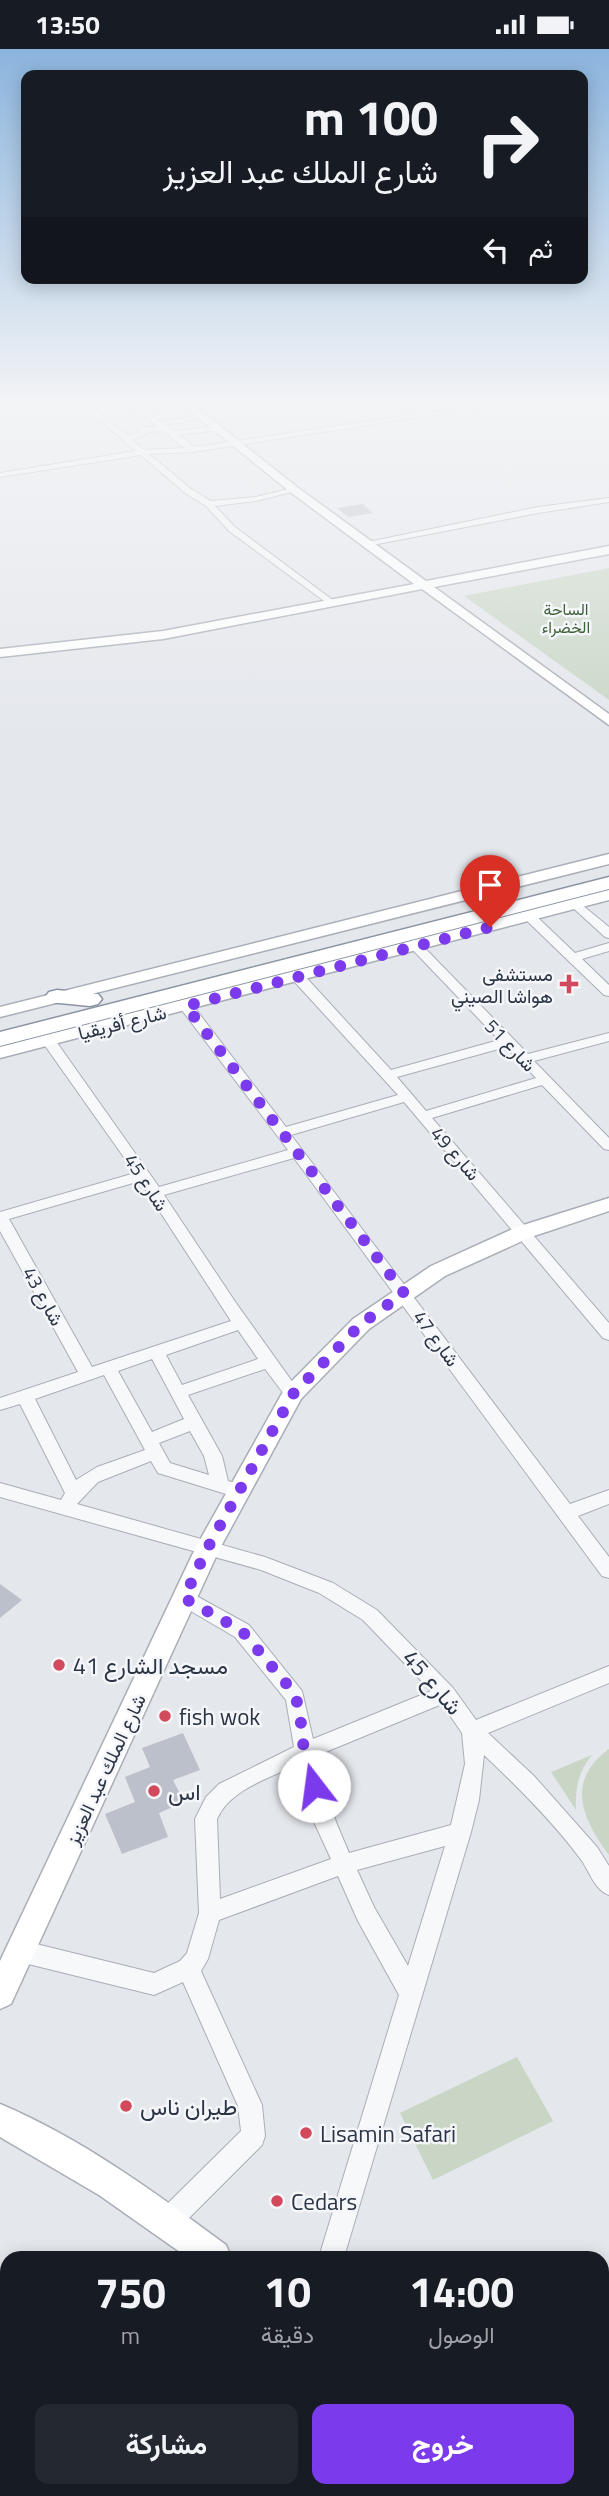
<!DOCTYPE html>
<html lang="ar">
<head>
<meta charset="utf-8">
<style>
  :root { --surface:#171b24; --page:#242831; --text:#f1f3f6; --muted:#9ea1a6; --accent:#7c3aed }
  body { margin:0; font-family:"Titillium Web",Vazirmatn,sans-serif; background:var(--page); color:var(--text); direction:rtl; height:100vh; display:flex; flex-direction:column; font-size:26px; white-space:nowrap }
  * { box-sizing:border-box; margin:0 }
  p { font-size:23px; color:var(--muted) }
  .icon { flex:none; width:38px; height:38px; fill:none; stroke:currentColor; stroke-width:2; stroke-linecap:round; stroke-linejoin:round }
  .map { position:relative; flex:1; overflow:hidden; direction:ltr }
  .sheet { position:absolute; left:0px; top:2202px; width:609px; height:247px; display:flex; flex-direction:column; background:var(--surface); border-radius:21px 21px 0 0; box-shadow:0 4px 18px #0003; direction:rtl }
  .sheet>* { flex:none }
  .top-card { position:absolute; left:21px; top:21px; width:567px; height:214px; border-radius:14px; box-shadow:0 4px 18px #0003; direction:rtl; background:#171b24; color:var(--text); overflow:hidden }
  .pin { position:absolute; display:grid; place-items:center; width:60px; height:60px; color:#fff; margin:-72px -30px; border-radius:50% 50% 50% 0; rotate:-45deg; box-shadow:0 0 7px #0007 }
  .pin .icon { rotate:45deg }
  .me { position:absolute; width:77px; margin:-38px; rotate:345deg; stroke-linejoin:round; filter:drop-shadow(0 0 5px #0008) }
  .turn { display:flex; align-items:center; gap:24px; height:147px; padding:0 35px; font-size:32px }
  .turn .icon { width:91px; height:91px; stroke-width:2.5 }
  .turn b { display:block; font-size:49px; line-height:60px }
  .then { display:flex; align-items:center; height:66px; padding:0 35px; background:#0003; gap:14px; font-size:26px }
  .eta { display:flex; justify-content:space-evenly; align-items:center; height:119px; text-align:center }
  .eta b { font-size:42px; font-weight:700; line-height:49px }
  .primary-button { display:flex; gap:14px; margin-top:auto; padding:14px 35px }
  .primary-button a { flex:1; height:80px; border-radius:14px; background:var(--accent); color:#fff; font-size:28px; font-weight:700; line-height:80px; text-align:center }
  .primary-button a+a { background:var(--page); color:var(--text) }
  .status { display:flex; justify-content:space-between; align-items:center; height:49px; padding:0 35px; background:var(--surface); direction:ltr }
  .status svg { height:19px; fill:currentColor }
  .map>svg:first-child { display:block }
  .green { fill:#c9d6c5 }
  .building { fill:#bbc0ca }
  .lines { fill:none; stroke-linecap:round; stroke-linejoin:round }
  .street-casing { stroke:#a9aeb7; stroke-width:2 }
  .secondary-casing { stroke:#a9aeb7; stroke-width:3 }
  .highway-casing { stroke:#8b94a3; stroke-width:3 }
  .street { fill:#f7f8fa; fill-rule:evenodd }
  .secondary { fill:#fff; fill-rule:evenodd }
  .highway { fill:#fff; fill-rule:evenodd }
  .route { stroke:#7c3aed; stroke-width:12; stroke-dasharray:0 21.6 }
  .poi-dot { fill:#d1495b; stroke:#f4f6f9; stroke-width:2.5 }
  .labels { text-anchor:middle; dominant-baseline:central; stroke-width:5; stroke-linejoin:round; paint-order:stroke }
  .far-park-label { font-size:16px; fill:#3f6138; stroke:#f4f6f9 }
  .poi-label { font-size:19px; fill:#2b3445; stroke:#f4f6f9; text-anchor:end }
  .street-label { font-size:19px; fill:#2b3445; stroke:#f4f6f9 }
  .near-poi-label { font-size:23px; fill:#2b3445; stroke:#f4f6f9; text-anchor:start }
  .near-street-label { font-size:23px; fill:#2b3445; stroke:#f4f6f9 }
</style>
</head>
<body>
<div class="status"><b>13:50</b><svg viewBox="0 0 49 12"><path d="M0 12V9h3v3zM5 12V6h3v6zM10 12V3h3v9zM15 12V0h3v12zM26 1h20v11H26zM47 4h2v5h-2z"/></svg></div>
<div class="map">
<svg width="609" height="2447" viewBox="0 0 609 2447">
  <rect width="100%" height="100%" fill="#e4e7ec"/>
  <g class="green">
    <path d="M609,519V651L464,547Z"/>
    <path d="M609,1700V1806C582,1770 565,1732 609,1700Z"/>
    <path d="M592,1706C578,1722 575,1741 576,1761L551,1723Z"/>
    <path d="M517,2008L553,2072L433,2131L400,2064Z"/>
  </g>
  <g class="building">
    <path d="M363,455L373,464L348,468L337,459Z"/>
    <path d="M0,1535L22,1551L0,1569Z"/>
    <path d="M183,1684L200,1721L173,1731L184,1753L159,1764L168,1788L122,1805L105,1765L135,1753L125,1728L150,1718L142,1699Z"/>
  </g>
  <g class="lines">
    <defs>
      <g id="street">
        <path d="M75,350H83L96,360L166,350H184L142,358L161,373L203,366L207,368L166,376L174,382L221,377L218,381L179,386L195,398L519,350H537L193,403L149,405L191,440L211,452L256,448L296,438V442L256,452L215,457L235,478L334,552V556L331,557L229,482L206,457L185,444L141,406L0,428V424L136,402ZM134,359L158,378L137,377L140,383L128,387L100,364ZM163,382L185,399L144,401L132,391L150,383Z"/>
        <path d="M609,449V453L538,464L367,497L363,494L538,458Z"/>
        <path d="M576,851L609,878V889L605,888L572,858V852Z"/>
        <path d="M529,863L533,864L575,904L609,894V902L582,910L609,936V947L604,946L525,870V864Z"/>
        <path d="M414,891L418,892L528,1005L609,984V992L534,1012L609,1089V1101L604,1100L542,1036L432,1069L609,1274V1291L603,1289L404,1053L291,1086L570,1455L609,1441V1455L578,1467L609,1508V1529L602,1527L294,1109L164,1146L236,1254L301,1345L299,1349H287L265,1320L188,1346L222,1407L228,1432L245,1437L248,1442L245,1447L239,1449L158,1424L151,1412L98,1433L77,1455L265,1508L333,1534L377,1561L453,1639L476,1671L609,1617V1634L488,1684L534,1727L597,1798L609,1817V1846C595,1841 590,1824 582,1812C554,1774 519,1739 484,1706L479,1751L471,1783L344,2208H319L399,1946L358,1872L338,1827L219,1871L208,1910L201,1922L262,2056L265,2087L262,2096L177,2181L168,2184L159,2181L156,2172L159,2163L241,2082L238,2057L183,1933L154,1946L20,1913L12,1909L9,1902L12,1895L20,1891L154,1924L180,1912L187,1904L199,1864L195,1770L206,1748L219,1735L294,1698L286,1651L235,1588L177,1554L175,1549L177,1544L184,1541L191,1544L249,1576L302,1642L313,1690L431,1642L363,1571L319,1544L261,1521L0,1448V1434L61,1451L65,1444L20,1355L0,1361V1349L78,1323L0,1182V1163L135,1124L41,991L43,988H53L159,1138L288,1101L181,960V954H191L286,1078L398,1046L292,930V924H302L391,1021L499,991L410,898L408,895ZM506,998L536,1029L426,1062L397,1028ZM140,1132L231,1272L92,1318L9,1170ZM238,1281L258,1310L182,1336L166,1306ZM152,1310L184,1370L152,1383L118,1322ZM104,1326L145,1401L97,1418L76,1431L35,1350ZM190,1382L204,1407L209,1426L170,1414L159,1394ZM442,1655L462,1684L465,1715L451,1776L349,1804L336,1773L316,1707ZM297,1716L314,1773L331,1810L220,1850L217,1770C230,1740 270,1729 297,1716ZM445,1797L408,1917L374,1858L357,1821Z"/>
        <path d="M609,2335V2362L602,2365V2338Z"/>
        <path d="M191,2441H220L217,2447H188Z"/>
      </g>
      <g id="secondary">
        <path d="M175,350H186L297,438L426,532L609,497V505L434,538L609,665V676L422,540L163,590L0,608V600L163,582L414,535L289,442Z"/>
        <path d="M609,805V815L0,968V958Z"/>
        <path d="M609,841V851L0,1009V998Z"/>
        <path d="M609,1149V1162L531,1188L445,1227L369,1280L301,1350L219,1501L11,1955L0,1960V1912L195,1500L285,1339L353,1270L431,1217L517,1178Z"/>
        <path d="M0,2055C81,2089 156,2144 226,2196L231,2208H187L99,2146L0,2088Z"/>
        <path d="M452,2441H490L492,2447H454Z"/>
      </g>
      <g id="highway">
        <path d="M609,828V840L0,997V983Z"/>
        <path d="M57,941L98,945L102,950L98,955L90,957L49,953L45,948L49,943Z"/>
      </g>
    </defs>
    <use href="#street" class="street-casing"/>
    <use href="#secondary" class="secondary-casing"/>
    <use href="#highway" class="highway-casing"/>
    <use href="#street" class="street"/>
    <use href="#secondary" class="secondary"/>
    <use href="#highway" class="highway"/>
  </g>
  <linearGradient id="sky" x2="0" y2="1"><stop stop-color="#8bb4dd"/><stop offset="0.51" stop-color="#f3f4f6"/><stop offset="1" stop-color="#f3f4f6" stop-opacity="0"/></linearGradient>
  <rect width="609" height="693" fill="url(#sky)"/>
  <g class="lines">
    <path class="route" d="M314,1737L304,1702L299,1657L290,1639L242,1582L184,1549L207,1500L293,1345L361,1275L404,1244L186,957L490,878"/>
  </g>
  <g class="poi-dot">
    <path d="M565.5 924.5h7v7h7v7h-7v7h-7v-7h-7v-7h7z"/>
    <circle cx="59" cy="1616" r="7"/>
    <circle cx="165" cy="1667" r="7"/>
    <circle cx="154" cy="1742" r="7"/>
    <circle cx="126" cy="2057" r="7"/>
    <circle cx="306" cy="2084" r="7"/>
    <circle cx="277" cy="2152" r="7"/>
  </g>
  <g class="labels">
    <g class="far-park-label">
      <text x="566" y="560">الساحة<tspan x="566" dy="18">الخضراء</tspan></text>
    </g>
    <g class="poi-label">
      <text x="553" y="924">مستشفى<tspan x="553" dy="22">هواشا الصيني</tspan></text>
    </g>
    <g class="street-label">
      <text transform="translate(122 973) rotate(-14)">شارع أفريقيا</text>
      <text transform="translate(511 996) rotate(46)">شارع 51</text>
      <text transform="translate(456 1104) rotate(49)">شارع 49</text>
      <text transform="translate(147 1133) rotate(57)">شارع 45</text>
      <text transform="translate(44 1247) rotate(61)">شارع 43</text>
      <text transform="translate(437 1289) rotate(54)">شارع 47</text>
      <text transform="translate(105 1720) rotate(-65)">شارع الملك عبد العزيز</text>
    </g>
    <g class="near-poi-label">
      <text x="73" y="1616">مسجد الشارع 41</text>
      <text x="179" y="1667">fish wok</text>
      <text x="168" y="1742">اس</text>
      <text x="140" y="2057">طيران ناس</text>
      <text x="320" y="2084">Lisamin Safari</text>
      <text x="291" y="2152">Cedars</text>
    </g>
    <g class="near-street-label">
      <text transform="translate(433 1633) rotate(49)">شارع 45</text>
    </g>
  </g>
</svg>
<div class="pin" style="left:490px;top:878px;background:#d93025"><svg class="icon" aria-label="arrive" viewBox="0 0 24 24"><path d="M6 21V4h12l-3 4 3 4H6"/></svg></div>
<svg class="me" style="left:314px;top:1737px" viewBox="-20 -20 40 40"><circle r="19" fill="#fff"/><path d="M0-13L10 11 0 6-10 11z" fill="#7c3aed"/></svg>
<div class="top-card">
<div class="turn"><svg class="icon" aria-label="right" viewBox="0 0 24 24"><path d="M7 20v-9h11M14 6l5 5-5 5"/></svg><div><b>100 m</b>شارع الملك عبد العزيز</div></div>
<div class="then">ثم<svg class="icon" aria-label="left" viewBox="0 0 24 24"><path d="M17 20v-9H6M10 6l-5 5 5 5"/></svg></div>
</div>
<section class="sheet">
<div class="eta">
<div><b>14:00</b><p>الوصول</p></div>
<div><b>10</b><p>دقيقة</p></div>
<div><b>750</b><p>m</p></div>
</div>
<div class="primary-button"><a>خروج</a><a>مشاركة</a></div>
</section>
</div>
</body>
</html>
